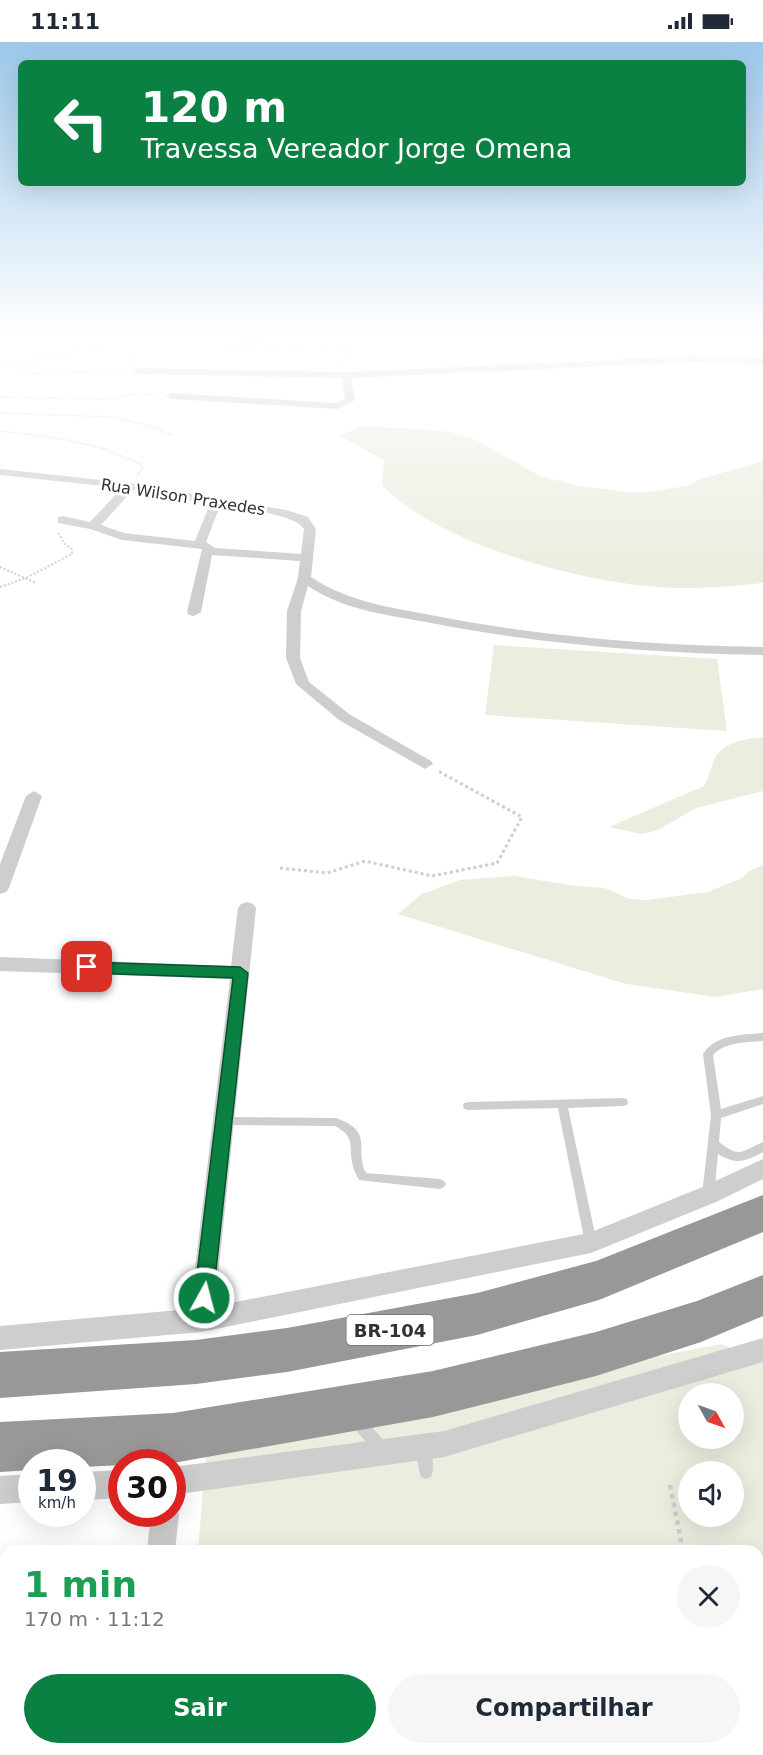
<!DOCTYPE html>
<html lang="pt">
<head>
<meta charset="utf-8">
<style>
  :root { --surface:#fff; --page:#f6f6f7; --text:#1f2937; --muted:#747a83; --accent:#0b8043 }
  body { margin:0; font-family:"DejaVu Sans",sans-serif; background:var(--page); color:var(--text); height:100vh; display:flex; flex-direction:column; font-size:22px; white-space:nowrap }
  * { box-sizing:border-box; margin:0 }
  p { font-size:20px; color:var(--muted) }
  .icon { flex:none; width:33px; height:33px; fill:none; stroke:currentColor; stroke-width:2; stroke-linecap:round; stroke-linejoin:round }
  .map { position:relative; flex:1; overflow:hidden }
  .drawer { position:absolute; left:0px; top:1503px; width:764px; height:210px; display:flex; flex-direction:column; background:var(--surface); border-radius:18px 18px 0 0; box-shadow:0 6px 24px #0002 }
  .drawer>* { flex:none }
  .hud { position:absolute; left:18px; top:18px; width:728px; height:126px; border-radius:9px; box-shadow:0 6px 24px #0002; background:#0b8043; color:#fff; overflow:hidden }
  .needle { width:39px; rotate:130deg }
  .controls { position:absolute; left:678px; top:1341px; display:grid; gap:12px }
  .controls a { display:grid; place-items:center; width:66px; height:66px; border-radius:50%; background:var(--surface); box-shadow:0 6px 24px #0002; font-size:30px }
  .speed { position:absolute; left:18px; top:1407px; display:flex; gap:12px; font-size:30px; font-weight:700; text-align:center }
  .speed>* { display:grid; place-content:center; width:78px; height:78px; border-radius:50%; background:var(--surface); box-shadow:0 6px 24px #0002; line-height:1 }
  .speed small { font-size:15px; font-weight:400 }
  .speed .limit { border:9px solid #d22; background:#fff; color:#111 }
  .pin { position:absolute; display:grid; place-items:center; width:51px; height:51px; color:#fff; margin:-26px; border-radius:12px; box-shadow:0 3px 9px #0006 }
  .me { position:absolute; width:66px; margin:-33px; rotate:7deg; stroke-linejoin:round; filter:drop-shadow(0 0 4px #0008) }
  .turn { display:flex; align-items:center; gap:21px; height:126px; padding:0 24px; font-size:27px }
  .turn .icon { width:78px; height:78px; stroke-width:2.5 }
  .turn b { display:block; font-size:42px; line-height:51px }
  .round { display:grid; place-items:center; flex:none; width:63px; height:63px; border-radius:32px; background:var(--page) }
  .overview { display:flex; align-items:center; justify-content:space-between; height:102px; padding:0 24px }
  h1 { font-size:36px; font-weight:800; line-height:45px; color:#1e9e55 }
  .button { display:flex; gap:12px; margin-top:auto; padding:12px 24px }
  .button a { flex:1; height:69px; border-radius:36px; background:var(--accent); color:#fff; font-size:24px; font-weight:800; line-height:69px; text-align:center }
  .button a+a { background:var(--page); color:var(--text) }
  .status { display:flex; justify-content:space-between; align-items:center; height:42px; padding:0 30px; background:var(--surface); direction:ltr }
  .status svg { height:16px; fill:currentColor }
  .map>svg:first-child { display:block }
  .green { fill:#e9eedf; fill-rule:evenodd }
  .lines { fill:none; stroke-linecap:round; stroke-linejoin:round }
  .path-far3 { stroke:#cecece; stroke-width:1.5; stroke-dasharray:1.5 1.5; stroke-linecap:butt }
  .path-far2 { stroke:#cecece; stroke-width:2; stroke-dasharray:2 2; stroke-linecap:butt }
  .path-far1 { stroke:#cecece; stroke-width:3; stroke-dasharray:3 3; stroke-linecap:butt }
  .path { stroke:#cecece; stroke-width:4.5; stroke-dasharray:4.5 4.5; stroke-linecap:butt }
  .lane { fill:#cecece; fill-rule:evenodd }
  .street { fill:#cecece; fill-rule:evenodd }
  .highway { fill:#989898; fill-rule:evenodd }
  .route { fill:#0b8043; stroke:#07532c; stroke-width:1.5 }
  .labels { text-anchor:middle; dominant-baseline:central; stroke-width:6; stroke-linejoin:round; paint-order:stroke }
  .far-street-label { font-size:16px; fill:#313131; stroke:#fff }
  .shield { fill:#fff; stroke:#6f6f6f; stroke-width:1.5 }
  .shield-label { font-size:18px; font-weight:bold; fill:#313131 }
</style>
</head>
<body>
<div class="status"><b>11:11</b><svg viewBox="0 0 49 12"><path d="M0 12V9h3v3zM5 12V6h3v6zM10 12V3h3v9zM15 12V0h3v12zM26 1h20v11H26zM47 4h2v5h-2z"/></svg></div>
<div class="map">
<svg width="763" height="1713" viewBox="0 0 763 1713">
  <rect width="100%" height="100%" fill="#fff"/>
  <g class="green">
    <path d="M222,295H294C269,304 248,306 222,298L219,297Z"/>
    <path d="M362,384L444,389L476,398L540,434L580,444L625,450H647L687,444L698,438L763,419V541C739,543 714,546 690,546C605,548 441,506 382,443L384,418L340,394Z"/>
    <path d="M494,603L717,617L727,689L485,673Z"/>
    <path d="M763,695V749L696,766L656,789L641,792L609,785L704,744C708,736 710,729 713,721C720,700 745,697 763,695Z"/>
    <path d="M763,823V947L716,955L626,942L398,872L422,852L460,838L515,834L575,844L605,846L630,857L647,858L708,850L742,836L749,829Z"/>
    <path d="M722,1302L763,1320V1713H181V1707H758V1509H198L207,1399ZM688,1352H734V1396H688ZM688,1430H734V1474H688Z"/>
  </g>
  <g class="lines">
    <g class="path-far3">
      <path d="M190,295L199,301"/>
      <path d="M177,296L190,295"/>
      <path d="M129,321L145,298"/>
      <path d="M340,321L348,313L365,303L363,302"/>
      <path d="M13,323L35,332L125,328"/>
      <path d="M0,326L98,304L136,299L180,298L243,307L363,302"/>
      <path d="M0,355L108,357L136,352L159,353"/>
      <path d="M0,371L112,375L147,383L173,394"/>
      <path d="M0,389L63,397L101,406L141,422L143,425L137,434"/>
    </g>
    <g class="path-far2">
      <path d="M0,525L36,541"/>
      <path d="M0,545L26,536L72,512V507L65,502L58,491"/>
    </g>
    <path class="path-far1" d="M280,826L327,831L365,819L432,834L497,821L522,775L438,729"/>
    <g class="path">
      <path d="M670,1443L683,1509"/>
      <path d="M758,1620H763"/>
      <path d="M304,1707V1713"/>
      <path d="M722,1707L723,1713"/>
    </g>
    <g class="lane">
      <path d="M763,991V999C746,1001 726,999 713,1013L721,1067L763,1054V1062L721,1076L719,1100C741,1117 741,1109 763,1100V1110C745,1120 736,1123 718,1112L714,1153L712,1156L708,1158L704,1156L702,1153L711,1073L703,1012C716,992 742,993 763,991Z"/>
      <path d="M623,1056L627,1057L628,1060L627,1063L623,1064L568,1066L597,1201L595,1205L591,1206L587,1205L585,1201L558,1066L468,1068L464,1067L463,1064L464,1061L468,1060Z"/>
      <path d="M225,1075L336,1076C375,1090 354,1106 366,1131L440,1137L444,1139L446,1142L444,1145L440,1147L359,1138C356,1132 353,1127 352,1120C349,1101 355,1095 335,1084L225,1083L221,1082L220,1079L221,1076Z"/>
      <path d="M356,1371L361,1373L386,1401L388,1406L386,1411L381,1413L376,1411L351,1383L349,1378L351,1373Z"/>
      <path d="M424,1400L429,1402C432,1411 435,1426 431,1435L426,1437L421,1435C418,1426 416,1411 419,1402Z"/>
    </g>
    <g class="street">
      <path d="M693,314L763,316V322L693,320L351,336L355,358L338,367L171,357L166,354L171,351L336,361L345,357L342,336L138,332L133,329L138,326L346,330Z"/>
      <path d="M0,427L130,441L286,468L308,475L316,487L311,535C348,560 393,566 436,574C544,595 653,603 763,605V613C649,611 537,602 426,580C387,573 341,567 308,544L301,569L300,616L309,640L349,672L431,719L433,722L425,727L339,678L296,642L286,616L287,569L298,536L300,519L212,513L201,570L194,574L189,573L187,570L202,507L122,498L90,487L58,481V475L62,474L90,480L122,446L0,433ZM133,448L210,462L195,499L124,491L101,483ZM220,464C240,467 293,471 304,487L301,512L215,506L206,500Z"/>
      <path d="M34,749L42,754L9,846L6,850L0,852V822L26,754Z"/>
      <path d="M247,860L253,862L256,866L215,1264L589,1191L700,1146L763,1117V1137L716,1160L591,1211L201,1290L0,1308V1284L190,1267L230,937L0,929V915L231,924L238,866L241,862Z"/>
      <path d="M763,1296V1320L444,1415L172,1453V1425L444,1389Z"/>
      <path d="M122,1428V1456L82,1458V1430Z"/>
      <path d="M32,1432V1460L0,1462V1434Z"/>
      <path d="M172,1461L179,1472L175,1509H147L151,1472H172Z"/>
      <path d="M124,1707H156L155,1713H123Z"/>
    </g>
    <g class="highway">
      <path d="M763,1153V1190L599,1258L477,1293L287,1330L196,1342L0,1356V1310L196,1298L287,1286L477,1251L596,1219Z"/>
      <path d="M763,1233V1274L701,1300L596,1334L433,1375L173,1421L122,1420V1423L82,1425V1420H32V1428L0,1430V1380L173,1371L433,1329L596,1290L697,1259Z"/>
    </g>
  </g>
  <linearGradient id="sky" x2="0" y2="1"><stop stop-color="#9cc8ea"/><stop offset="0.55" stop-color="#fff"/><stop offset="1" stop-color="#fff" stop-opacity="0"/></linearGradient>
  <rect width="763" height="534" fill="url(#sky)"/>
  <path class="route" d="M87,920L240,925L248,931L213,1256L210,1262L204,1265L197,1262L194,1256L233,936L87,931L80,925Z"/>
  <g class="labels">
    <g class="far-street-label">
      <text transform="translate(183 455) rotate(9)">Rua Wilson Praxedes</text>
    </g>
    <rect class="shield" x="346.5" y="1273" width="87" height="30" rx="4.5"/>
    <g class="shield-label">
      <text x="390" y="1288">BR-104</text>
    </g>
  </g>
</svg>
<div class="controls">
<a><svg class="needle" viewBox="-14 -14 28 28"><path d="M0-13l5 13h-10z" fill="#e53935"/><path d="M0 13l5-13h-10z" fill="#747a83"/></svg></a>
<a><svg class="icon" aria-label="sound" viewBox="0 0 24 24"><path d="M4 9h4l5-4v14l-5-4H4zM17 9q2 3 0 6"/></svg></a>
</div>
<div class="speed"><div>19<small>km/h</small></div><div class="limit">30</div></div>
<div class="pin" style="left:87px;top:925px;background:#d93025"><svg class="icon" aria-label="arrive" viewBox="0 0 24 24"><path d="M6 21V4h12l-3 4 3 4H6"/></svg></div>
<svg class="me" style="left:204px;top:1256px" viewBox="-20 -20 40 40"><circle r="17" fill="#0b8043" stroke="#fff" stroke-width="3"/><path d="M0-11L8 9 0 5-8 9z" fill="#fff"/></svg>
<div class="hud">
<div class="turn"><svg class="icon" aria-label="left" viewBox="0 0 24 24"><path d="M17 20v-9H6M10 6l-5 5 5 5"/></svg><div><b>120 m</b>Travessa Vereador Jorge Omena</div></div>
</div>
<section class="drawer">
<div class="overview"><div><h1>1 min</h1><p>170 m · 11:12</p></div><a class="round"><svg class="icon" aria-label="close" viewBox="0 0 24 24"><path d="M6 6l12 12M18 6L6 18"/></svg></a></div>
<div class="button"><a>Sair</a><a>Compartilhar</a></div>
</section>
</div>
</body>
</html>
